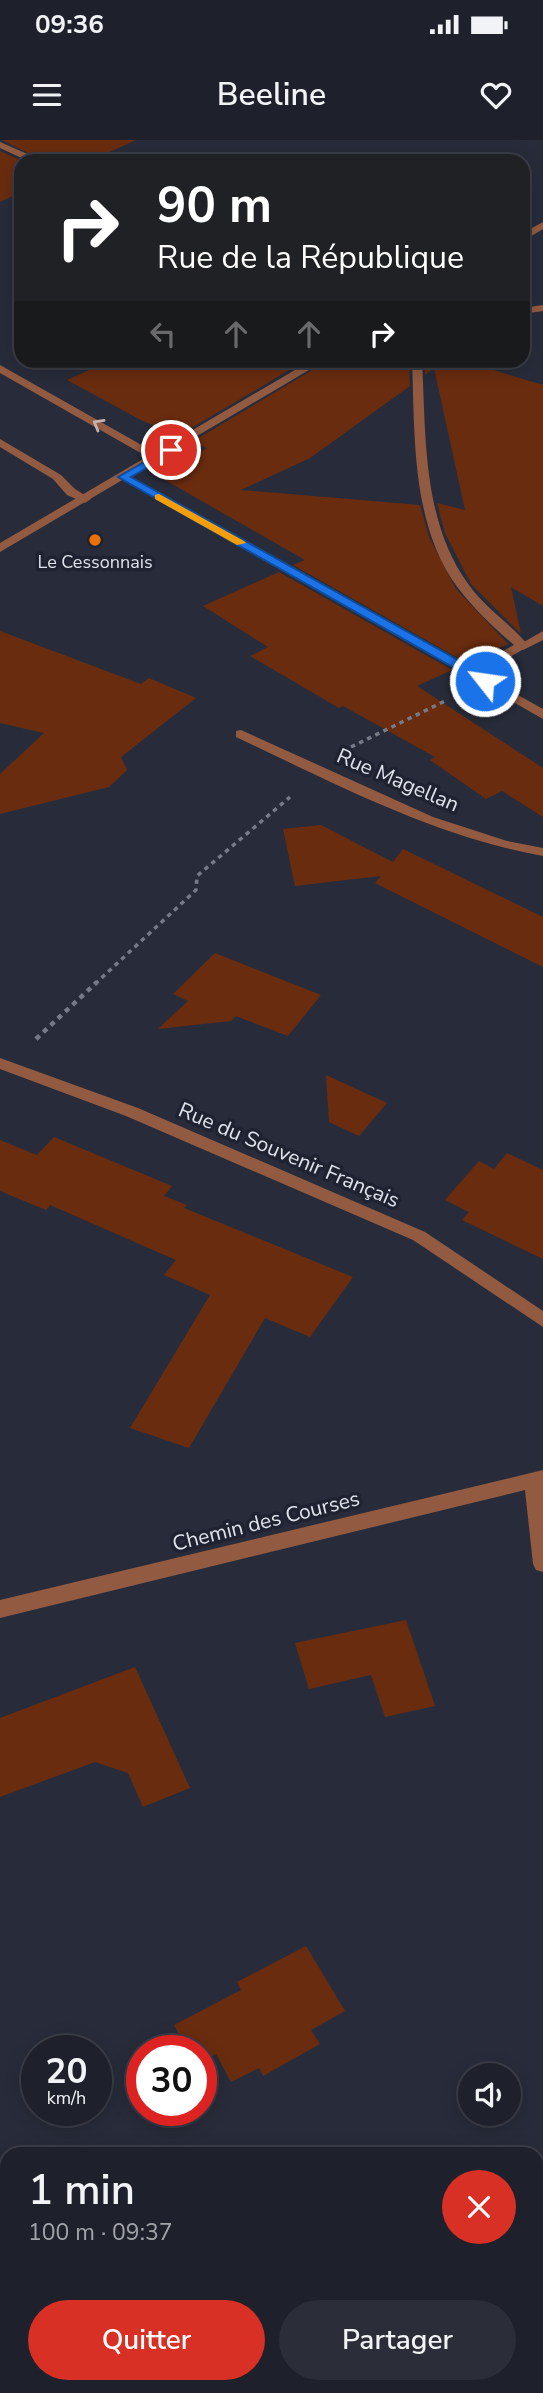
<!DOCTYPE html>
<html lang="fr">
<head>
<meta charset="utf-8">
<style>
  :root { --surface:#1e212c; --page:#2b2e38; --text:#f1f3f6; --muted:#a1a3a9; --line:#3c3e48; --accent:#d93025 }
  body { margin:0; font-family:"Nunito Sans",sans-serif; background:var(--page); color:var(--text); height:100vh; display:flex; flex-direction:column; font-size:26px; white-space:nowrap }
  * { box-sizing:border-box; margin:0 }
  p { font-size:23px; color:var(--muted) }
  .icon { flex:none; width:38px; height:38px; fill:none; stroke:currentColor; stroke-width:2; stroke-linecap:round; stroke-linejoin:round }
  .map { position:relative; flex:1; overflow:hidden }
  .side { position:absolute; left:0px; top:2007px; width:544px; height:247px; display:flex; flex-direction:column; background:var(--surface); border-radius:21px 21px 0 0; box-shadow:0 4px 18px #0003,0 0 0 2px var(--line) }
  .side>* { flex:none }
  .top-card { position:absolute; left:14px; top:14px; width:516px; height:214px; border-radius:21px; box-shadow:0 4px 18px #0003,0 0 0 2px var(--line); background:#202124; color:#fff; overflow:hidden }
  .buttons { position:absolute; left:458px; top:1923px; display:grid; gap:14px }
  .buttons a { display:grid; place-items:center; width:63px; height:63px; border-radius:50%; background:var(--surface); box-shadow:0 4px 18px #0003,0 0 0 2px var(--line); font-size:35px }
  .speed { position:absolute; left:21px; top:1895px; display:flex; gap:14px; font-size:35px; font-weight:700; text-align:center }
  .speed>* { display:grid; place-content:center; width:91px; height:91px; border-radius:50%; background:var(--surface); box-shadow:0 4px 18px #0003,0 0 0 2px var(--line); line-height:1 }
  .speed small { font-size:18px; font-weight:400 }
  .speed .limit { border:10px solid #d22; background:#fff; color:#111 }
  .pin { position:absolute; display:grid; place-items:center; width:60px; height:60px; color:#fff; margin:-30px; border:4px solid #fff; border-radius:50%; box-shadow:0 2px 7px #0007 }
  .me { position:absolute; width:77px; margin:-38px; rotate:300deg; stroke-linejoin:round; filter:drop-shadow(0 0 5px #0008) }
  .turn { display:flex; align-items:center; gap:24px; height:147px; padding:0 28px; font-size:32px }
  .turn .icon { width:91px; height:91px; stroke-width:2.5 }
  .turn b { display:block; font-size:49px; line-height:60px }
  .lanes { display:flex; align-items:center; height:66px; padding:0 28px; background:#0003; justify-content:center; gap:35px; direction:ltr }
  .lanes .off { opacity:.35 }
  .round { display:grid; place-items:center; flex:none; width:74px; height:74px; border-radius:37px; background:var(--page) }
  .summary { display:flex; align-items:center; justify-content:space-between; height:119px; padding:0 28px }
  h1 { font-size:42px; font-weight:600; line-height:52px }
  .primary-button { display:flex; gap:14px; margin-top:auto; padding:14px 28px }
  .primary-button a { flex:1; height:80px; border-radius:42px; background:var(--accent); color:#fff; font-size:28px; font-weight:600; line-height:80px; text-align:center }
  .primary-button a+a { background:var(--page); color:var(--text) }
  .status { display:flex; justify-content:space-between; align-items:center; height:49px; padding:0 35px; background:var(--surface); direction:ltr }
  .status svg { height:19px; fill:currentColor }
  header { display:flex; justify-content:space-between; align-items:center; height:91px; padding:0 28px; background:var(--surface); font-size:32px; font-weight:600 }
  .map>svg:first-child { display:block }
  .building { fill:#6a2c0f }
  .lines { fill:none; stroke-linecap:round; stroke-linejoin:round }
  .path-far1 { stroke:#767a86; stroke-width:3.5; stroke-dasharray:4.5 4.5; stroke-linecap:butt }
  .path { stroke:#767a86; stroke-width:4.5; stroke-dasharray:5 5; stroke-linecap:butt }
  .service { fill:#925b41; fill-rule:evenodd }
  .minor { fill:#925b41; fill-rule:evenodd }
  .tertiary { fill:#925b41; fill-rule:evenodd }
  .oneway { stroke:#c4b3b0 }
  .route { fill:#1a73e8; stroke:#114b97; stroke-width:2 }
  .slow { fill:#f59e0b }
  .food-dot { fill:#e8710a; stroke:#1f2230; stroke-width:2.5 }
  .labels { text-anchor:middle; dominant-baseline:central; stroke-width:7; stroke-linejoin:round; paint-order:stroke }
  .far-poi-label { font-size:18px; fill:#dfe2eb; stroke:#1f2230 }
  .street-label { font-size:21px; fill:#dfe2eb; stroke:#1f2230 }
</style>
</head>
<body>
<div class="status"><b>09:36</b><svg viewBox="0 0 49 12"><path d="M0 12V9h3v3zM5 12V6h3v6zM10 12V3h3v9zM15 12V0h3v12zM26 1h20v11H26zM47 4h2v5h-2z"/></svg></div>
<header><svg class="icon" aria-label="menu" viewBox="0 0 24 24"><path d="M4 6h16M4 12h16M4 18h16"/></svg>Beeline<svg class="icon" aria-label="heart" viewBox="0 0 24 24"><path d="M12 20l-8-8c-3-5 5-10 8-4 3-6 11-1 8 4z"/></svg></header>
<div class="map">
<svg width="543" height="2253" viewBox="0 0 543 2253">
  <rect width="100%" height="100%" fill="#282c3a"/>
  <g class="building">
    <path d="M2,0H136L90,21H44Z"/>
    <path d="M0,11L22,21L21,52L0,62Z"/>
    <path d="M111,220H306L178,296L141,280L67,240Z"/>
    <path d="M329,220H409L410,246L310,318L241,350L420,365L429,397L456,449L508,504L467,523L293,425L305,420L158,336L207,308L192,302Z"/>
    <path d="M425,220H460L543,245V466L511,447L521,494L471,444L445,393L437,363L465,370L434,228L425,235Z"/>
    <path d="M279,432L452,530L417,546L543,628V677L502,651L486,659L430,620L435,617L343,566L339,568L250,516L268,507L203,466Z"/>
    <path d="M0,491L141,544L149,538L196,558L121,617L127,630L109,647L0,674V634L44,593L0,583Z"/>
    <path d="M321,685L393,722L403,709L543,777V827L375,743L381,736L295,746L283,689Z"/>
    <path d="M215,813L321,855L288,896L236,876L231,881L158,889L188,861L173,854Z"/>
    <path d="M326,935L387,963L359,996L329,982Z"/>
    <path d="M54,997L172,1046L164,1056L187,1065L184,1068L353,1137L310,1197L265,1178L189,1308L130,1288L210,1155L164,1135L176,1120L50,1065L46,1070L0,1051V1000L37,1015Z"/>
    <path d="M507,1013L543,1030V1119L462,1080L469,1072L445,1060L479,1021L494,1029Z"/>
    <path d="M406,1480L435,1566L385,1577L371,1535L309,1549L295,1503Z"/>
    <path d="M135,1527L190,1648L143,1667L128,1633L95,1622L0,1657V1578Z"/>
    <path d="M306,1806L345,1871L311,1890L320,1904L263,1936L259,1928L231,1942L216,1914L201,1922V1911H188L174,1885L241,1850L237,1842Z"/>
  </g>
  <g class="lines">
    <g class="path-far1">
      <path d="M351,607L447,560"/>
      <path d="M95,844L196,750L197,736L290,657"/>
    </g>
    <path class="path" d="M36,899L97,842"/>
    <path class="service" d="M543,491V500L523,510L517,506Z"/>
    <g class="minor">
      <path d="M0,2L39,19L41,21H28L0,8Z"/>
      <path d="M543,165V171L523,174V168Z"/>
      <path d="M412,220H422C426,295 422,382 469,445C486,469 511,484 529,506L480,534L543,569V579L118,337L128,335L471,528L514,505C494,488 475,470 458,448C411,385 415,296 412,220Z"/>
      <path d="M0,225L161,316L163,318L153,320L0,233Z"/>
      <path d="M0,299L61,335L75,349L91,359L85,363L67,355L53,339L0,307Z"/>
      <path d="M241,590L433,677L507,701L543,708V716C433,696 336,644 236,597V591Z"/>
      <path d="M0,918L138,968L425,1092L543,1171V1187L413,1100L126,976L0,929Z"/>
      <path d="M543,1330V1432L536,1430L533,1424L525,1350L0,1478V1460Z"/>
    </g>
    <g class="tertiary">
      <path d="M543,82V89L523,101V93Z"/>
      <path d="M312,220H326L0,412V403Z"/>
    </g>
  </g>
  <defs><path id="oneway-chevron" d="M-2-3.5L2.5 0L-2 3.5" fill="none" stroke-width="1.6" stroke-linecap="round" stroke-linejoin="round" transform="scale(1.75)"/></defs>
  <use class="oneway" href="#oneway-chevron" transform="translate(98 284) rotate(-150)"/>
  <path class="route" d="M171,307L177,310L175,312L131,337L490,538V543H481L118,337Z"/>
  <path class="slow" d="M159,354L244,401L246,403L237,405L155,359V355Z"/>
  <circle class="food-dot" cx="95" cy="400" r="7"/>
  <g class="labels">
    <g class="far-poi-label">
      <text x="95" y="422">Le Cessonnais</text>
    </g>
    <g class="street-label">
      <text transform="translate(398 640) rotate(23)">Rue Magellan</text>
      <text transform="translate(289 1015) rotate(23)">Rue du Souvenir Français</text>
      <text transform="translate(266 1381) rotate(-14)">Chemin des Courses</text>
    </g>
  </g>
</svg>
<div class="buttons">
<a><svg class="icon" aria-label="sound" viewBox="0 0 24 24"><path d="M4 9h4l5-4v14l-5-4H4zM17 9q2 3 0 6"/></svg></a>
</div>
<div class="speed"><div>20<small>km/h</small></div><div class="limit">30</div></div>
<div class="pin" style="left:171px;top:310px;background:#d93025"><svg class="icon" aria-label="arrive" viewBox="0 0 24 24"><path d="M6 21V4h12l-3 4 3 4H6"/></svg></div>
<svg class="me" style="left:485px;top:541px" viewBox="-20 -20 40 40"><circle r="17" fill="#1a73e8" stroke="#fff" stroke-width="3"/><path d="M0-11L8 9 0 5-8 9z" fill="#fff"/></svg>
<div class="top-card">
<div class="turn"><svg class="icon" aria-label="right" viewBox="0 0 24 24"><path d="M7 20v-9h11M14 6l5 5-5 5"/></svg><div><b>90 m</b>Rue de la République</div></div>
<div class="lanes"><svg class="icon off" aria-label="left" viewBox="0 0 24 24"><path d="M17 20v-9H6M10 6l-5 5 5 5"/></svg><svg class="icon off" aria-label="ahead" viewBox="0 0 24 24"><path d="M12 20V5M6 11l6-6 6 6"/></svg><svg class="icon off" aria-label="ahead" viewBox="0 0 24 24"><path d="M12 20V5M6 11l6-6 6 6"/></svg><svg class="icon" aria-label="right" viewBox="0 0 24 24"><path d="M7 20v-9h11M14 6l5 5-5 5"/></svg></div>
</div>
<section class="side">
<div class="summary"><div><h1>1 min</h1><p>100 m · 09:37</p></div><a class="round" style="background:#d93025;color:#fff"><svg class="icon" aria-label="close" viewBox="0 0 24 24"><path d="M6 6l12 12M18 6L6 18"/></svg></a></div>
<div class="primary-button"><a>Quitter</a><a>Partager</a></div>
</section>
</div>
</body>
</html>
